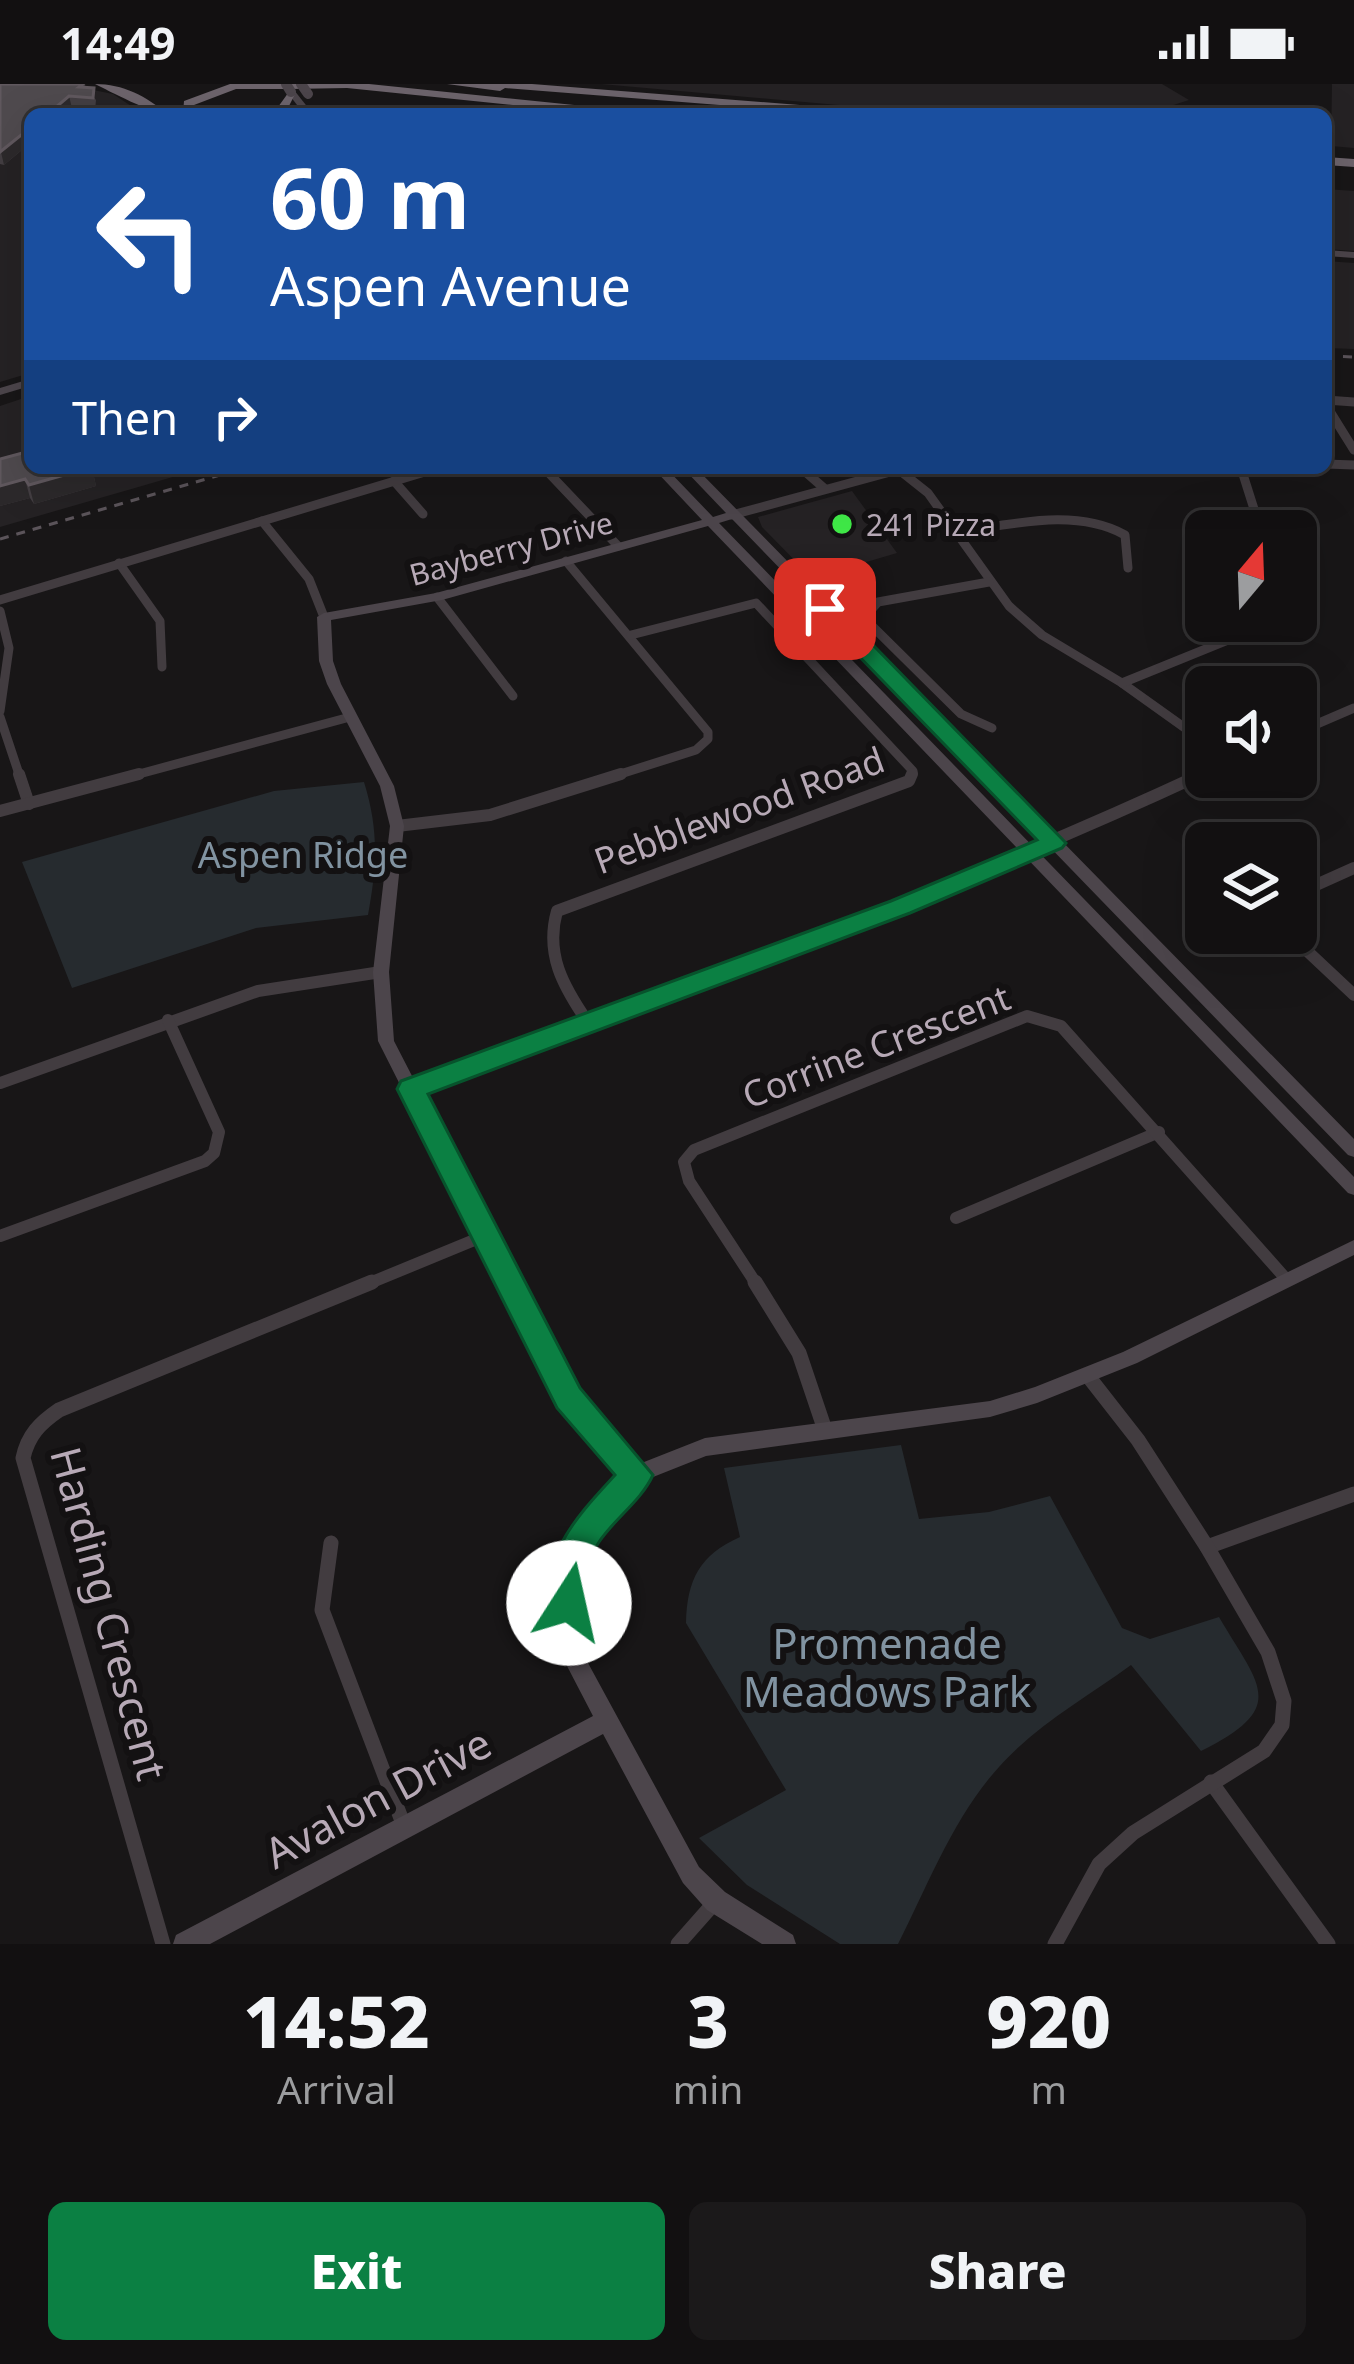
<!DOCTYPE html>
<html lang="en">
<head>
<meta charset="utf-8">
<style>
  :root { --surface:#121011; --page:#1b191a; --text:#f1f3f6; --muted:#9c9d9f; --line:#313031; --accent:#0b8043 }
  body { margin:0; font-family:"Noto Sans",sans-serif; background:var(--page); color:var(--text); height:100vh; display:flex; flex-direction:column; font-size:45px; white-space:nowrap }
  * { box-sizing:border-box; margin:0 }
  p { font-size:39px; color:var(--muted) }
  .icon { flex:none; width:66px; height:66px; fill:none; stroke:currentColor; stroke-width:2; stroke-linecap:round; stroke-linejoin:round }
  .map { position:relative; height:1860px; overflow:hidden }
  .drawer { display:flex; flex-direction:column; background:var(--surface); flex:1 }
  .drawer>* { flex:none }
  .hud { position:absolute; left:24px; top:24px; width:1308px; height:366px; border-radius:18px; box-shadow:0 12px 48px #0002,0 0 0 3px var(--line); background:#1a4fa0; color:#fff; overflow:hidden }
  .needle { width:78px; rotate:19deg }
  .tools { position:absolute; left:1185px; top:426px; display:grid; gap:24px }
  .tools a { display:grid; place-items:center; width:132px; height:132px; border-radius:18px; background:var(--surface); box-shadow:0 12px 48px #0002,0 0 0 3px var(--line); font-size:60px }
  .pin { position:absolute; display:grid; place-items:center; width:102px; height:102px; color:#fff; margin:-51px; border-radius:24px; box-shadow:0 6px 18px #0006 }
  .me { position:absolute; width:132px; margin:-66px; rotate:10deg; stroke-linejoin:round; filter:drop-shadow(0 0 9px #0008) }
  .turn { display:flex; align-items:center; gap:42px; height:252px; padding:0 48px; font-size:54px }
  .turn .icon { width:156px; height:156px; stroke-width:2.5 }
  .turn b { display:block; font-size:84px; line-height:102px }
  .then { display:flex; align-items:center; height:114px; padding:0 48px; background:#0003; gap:24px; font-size:45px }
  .eta { display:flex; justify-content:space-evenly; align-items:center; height:204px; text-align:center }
  .eta b { font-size:72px; font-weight:800; line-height:84px }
  .cta { display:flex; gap:24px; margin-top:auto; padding:24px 48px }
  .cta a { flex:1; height:138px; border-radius:18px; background:var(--accent); color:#fff; font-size:48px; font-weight:800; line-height:138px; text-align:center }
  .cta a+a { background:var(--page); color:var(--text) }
  .status { display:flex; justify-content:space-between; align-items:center; height:84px; padding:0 60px; background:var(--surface); direction:ltr }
  .status svg { height:33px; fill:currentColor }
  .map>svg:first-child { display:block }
  .built { fill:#252224 }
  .green { fill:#262b2f }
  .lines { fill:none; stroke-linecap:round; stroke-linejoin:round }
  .street-far2 { stroke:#423c40; stroke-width:9 }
  .street-far1 { stroke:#423c40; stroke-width:12 }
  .street { stroke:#423c40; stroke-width:15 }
  .secondary { fill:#4c454b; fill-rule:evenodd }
  .highway { fill:#6d646c; fill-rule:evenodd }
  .rail { stroke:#5b545a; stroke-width:3; stroke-dasharray:9 8; stroke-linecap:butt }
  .secondary-bridge { stroke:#4c454b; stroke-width:10 }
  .wall { fill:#433e42 }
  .shaded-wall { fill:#2c292b }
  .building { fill:#4f4a4e; stroke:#60585e; stroke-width:3 }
  .route { fill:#0b8043; stroke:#07532c; stroke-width:3 }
  .poi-dot { fill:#3fe747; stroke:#131112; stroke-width:4.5 }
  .labels { text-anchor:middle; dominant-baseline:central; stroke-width:12; stroke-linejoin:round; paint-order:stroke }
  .far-poi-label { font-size:30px; fill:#b7a9b6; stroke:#131112; text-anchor:start }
  .far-street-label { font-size:30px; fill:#b7a9b6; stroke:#131112 }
  .street-label { font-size:36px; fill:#b7a9b6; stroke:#131112 }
  .park-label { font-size:36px; fill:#8193a1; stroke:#131112 }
  .near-street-label { font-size:42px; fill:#b7a9b6; stroke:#131112 }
  .near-park-label { font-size:42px; fill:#8193a1; stroke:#131112 }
</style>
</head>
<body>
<div class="status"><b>14:49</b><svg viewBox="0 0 49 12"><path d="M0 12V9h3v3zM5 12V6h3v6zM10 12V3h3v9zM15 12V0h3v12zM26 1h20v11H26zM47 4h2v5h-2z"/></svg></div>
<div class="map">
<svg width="1354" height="1860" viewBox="0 0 1354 1860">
  <rect width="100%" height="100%" fill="#181617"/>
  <g class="built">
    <path d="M0,0H63L113,10L143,30H30V289L0,298Z"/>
    <path d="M601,0H1162L1189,16L1145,30H940Z"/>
    <path d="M1332,0H1354V64L1331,62Z"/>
    <path d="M1326,105L1354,107V167L1326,165Z"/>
    <path d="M1326,177L1354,179V265L1326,264Z"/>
    <path d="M30,312V384H204L0,443V322Z"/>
    <path d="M852,407L897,469L812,494L762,443L758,433Z"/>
  </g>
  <g class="green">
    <path d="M364,698C379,746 377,782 368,831L256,844L72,904L22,778L274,707Z"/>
    <path d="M901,1361L919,1435L989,1428L1050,1412L1122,1544L1150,1555L1219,1533C1260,1603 1289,1623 1201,1667L1131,1581C1087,1613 1035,1642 999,1683C954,1732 928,1801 898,1860H840L747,1801L699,1754L786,1706L686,1539C687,1495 700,1471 740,1453L724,1384Z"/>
  </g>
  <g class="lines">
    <g class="street-far2">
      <path d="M1326,316L1354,318"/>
      <path d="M1326,321L1354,366"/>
      <path d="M1326,380L1354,381"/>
      <path d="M544,384L618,462"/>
      <path d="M801,384L825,405"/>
      <path d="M1241,384L1261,447"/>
      <path d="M899,386L928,409L1009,522L1042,551L1122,599L1206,659"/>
      <path d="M394,397L423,430"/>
      <path d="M732,431L905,384"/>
      <path d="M262,437L309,495L324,533"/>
      <path d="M956,448C1010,441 1075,423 1125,451L1128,484"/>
      <path d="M566,477L708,648V655L696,666L611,693"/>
      <path d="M119,479L160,537L162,583"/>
      <path d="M989,498L878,518L864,534L961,630L992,644"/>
      <path d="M1296,510V527"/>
      <path d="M437,513L513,612"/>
      <path d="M0,516L438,384"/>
      <path d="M0,527L9,564L0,627"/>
      <path d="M631,551L756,519L913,687L911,693"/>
      <path d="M1122,599L1275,537"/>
      <path d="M0,633L20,693"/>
      <path d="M1296,649L1354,624"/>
      <path d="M128,693L350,633"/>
      <path d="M1196,693L1206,688"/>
    </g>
    <g class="street-far1">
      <path d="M19,690L29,720"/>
      <path d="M0,727L139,690"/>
      <path d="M397,742L490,731L621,690"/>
      <path d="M1296,810L1354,784"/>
      <path d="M1288,849L1354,911"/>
      <path d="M587,937C563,902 545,870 557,827L909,697L912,690"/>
      <path d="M0,999L258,907L381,888"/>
      <path d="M411,1005C677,905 944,810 1202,690"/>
      <path d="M956,1134L1159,1048"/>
      <path d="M0,1152L205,1077L214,1069L219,1048L168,936"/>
      <path d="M365,1201L484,1152"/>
      <path d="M757,1201L689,1097L684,1078L694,1066L1027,932L1061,942L1287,1196"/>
    </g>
    <g class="street">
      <path d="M755,1198L799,1269L825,1346"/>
      <path d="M331,1459L322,1526L404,1742"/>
      <path d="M1207,1463L1354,1410"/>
      <path d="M1211,1698L1328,1860"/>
      <path d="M163,1860L23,1374C28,1351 40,1339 59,1326L372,1198"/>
      <path d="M678,1860L716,1817"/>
      <path d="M1055,1860L1099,1780L1133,1749L1264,1667L1282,1641L1284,1617L1268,1568L1207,1463L1138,1356L1088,1292"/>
    </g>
    <g class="secondary">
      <path d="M288,6H294L313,30H304L287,8Z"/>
      <path d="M1326,166L1354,168V174L1326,172Z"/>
      <path d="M30,295V302L0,311V304Z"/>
      <path d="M653,384H666L713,433L726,429L683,384H696L1354,1055V1073L1348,1071L732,435L719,439L1354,1093V1111L1348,1109L708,442L442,516L331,536L333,577L341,600L394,702L404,742L389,888L394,957L575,1308L639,1380L705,1354L990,1317L1035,1303L1123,1268L1354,1156V1171L1137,1279L1037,1319L990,1333L706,1372L643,1397L592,1456L579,1492L581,1546L588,1579L699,1783L725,1808L793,1851L796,1860H762L707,1826L683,1799L603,1650L210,1860H173L176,1851L593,1632L567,1582L559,1546L557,1492L576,1444L623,1391L561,1320L378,957L373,888L390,742L380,702L327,600L319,577L317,533L324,529L436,509L702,436Z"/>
    </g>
    <g class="highway">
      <path d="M95,0C123,0 146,12 167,30C153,30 109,7 95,0Z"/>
      <path d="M230,0H369L633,27L639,30H600L347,4L291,5L296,8L285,30H273L291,5H236L194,21L195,30H183L184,17Z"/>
      <path d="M447,0H532L875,27L881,30H832L505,4L500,7Z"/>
      <path d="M495,24L497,26L491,29L432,30L438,27Z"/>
      <path d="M1326,73L1354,75V83L1326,81Z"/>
    </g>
    <g class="rail">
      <path d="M1326,272L1354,273"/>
      <path d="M0,455L244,384"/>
    </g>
    <g class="secondary-bridge">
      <path d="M286,0L291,8"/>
      <path d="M301,0L308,10"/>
    </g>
  </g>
  <g class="wall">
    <path d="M0,0H84L96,16L95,26L72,24L4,81L0,80Z"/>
    <path d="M0,375L92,384L96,402L34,420L30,414L0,422Z"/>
  </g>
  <g class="shaded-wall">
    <path d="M69,12L72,24L65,30H48Z"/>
    <path d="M30,44V59L4,81L1,68Z"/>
    <path d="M92,384L96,402L34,420L29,401Z"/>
    <path d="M25,395L30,414L0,422V402Z"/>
  </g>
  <g class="building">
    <path d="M0,0H83L79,3L94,4L93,14L69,12L48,30H30V44L0,68Z"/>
    <path d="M30,367V384H89L29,401L25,395L0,402V375Z"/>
  </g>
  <path class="route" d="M825,519L833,520L1066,759L1062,764L910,829L428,1010L580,1304L653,1391C641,1417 615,1434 599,1458C583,1481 592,1507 582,1531L569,1536L557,1531C532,1477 582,1427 615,1391L557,1324L397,1005L401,997L891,817L1037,756L818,530V520Z"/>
  <circle class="poi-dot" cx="842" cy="440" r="12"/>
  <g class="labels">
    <g class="far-poi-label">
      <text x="866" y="440">241 Pizza</text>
    </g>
    <g class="far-street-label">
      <text transform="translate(511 464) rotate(-15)">Bayberry Drive</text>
    </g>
    <g class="street-label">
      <text transform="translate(739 726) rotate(-20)">Pebblewood Road</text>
      <text transform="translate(876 962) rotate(-21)">Corrine Crescent</text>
    </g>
    <g class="park-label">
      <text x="303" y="770">Aspen Ridge</text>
    </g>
    <g class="near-street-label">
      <text transform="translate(110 1529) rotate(75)">Harding Crescent</text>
      <text transform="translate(377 1713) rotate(-28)">Avalon Drive</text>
    </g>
    <g class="near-park-label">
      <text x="887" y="1558">Promenade<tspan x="887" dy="48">Meadows Park</tspan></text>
    </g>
  </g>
</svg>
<div class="tools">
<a><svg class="needle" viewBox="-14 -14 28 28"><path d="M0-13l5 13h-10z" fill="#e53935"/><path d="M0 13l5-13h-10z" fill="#9c9d9f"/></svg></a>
<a><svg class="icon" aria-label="sound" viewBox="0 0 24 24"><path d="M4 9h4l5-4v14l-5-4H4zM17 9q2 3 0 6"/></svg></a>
<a><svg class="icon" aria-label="layers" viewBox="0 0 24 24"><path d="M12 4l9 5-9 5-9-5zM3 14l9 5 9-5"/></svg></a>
</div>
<div class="pin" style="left:825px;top:525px;background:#d93025"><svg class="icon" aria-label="arrive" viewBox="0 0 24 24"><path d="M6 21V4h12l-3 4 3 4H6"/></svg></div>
<svg class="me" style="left:569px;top:1519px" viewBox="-20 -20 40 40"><circle r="19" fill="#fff"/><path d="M0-13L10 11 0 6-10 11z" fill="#0b8043"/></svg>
<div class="hud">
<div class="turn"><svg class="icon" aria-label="left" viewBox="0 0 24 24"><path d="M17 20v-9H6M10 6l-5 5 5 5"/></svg><div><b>60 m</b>Aspen Avenue</div></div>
<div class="then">Then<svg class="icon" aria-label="right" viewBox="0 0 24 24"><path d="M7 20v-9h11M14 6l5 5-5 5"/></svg></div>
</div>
</div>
<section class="drawer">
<div class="eta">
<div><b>14:52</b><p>Arrival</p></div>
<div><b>3</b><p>min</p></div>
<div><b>920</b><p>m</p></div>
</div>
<div class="cta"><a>Exit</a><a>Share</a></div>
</section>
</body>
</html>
